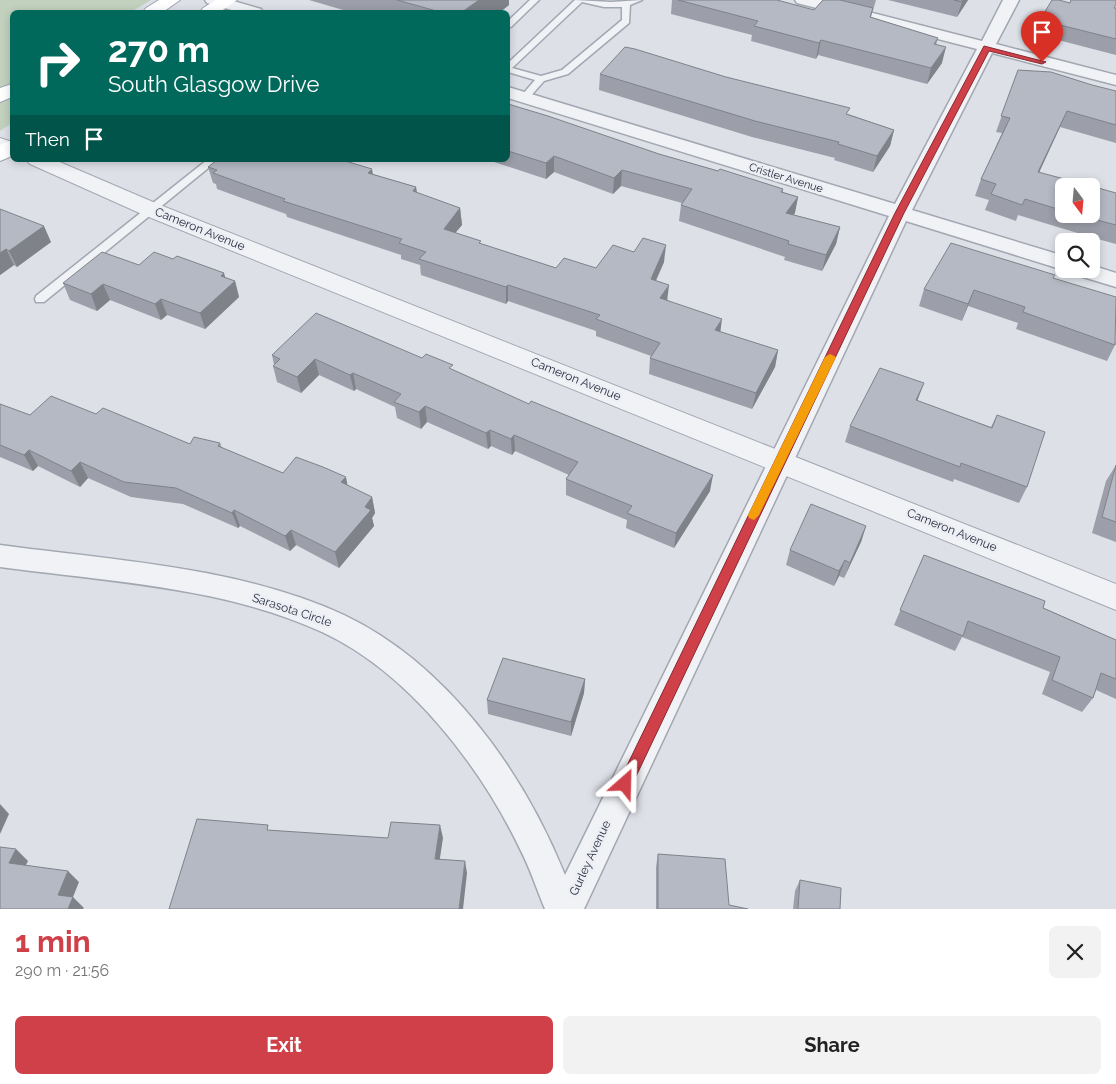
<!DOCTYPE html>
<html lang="en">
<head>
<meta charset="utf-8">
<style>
  :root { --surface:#fff; --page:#f2f2f2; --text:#222; --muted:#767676; --accent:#cf4049 }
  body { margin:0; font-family:Raleway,sans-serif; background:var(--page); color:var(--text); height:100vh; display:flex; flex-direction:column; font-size:19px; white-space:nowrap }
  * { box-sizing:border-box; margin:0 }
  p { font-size:16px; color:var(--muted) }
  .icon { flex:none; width:28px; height:28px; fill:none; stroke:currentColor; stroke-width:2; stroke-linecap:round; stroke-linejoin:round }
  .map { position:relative; height:909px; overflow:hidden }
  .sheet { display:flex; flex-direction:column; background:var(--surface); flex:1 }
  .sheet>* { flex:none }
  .hud { position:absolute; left:10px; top:10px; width:500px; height:152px; border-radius:8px; box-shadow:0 2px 8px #0003; background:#00695c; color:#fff; overflow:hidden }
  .needle { width:32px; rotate:164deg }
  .controls { position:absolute; left:1055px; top:178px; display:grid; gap:10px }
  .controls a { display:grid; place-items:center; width:45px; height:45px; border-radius:8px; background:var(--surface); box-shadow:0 2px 8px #0003; font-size:25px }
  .pin { position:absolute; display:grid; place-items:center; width:42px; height:42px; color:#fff; margin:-51px -21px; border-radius:50% 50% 50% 0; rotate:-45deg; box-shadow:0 0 5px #0007 }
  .pin .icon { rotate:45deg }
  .me { position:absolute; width:55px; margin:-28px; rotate:25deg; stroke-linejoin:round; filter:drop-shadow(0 0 4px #0008) }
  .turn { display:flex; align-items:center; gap:18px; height:105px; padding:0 15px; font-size:22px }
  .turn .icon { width:65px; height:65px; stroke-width:2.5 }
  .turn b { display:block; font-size:35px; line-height:42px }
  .then { display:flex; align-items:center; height:48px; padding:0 15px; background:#0003; gap:10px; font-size:19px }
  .round { display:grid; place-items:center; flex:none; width:52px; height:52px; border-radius:8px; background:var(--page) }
  .head { display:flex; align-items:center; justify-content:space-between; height:85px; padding:0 15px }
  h1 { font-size:30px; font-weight:700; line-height:38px; color:var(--accent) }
  .button { display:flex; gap:10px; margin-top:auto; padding:10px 15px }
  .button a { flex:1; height:58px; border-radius:8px; background:var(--accent); color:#fff; font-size:20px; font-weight:700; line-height:58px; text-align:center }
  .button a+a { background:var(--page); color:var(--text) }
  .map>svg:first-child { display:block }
  .green { fill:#c2d1be }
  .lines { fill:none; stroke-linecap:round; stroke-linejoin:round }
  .service-casing { stroke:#a3a7b1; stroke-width:3 }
  .minor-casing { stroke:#a3a7b1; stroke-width:3 }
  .tertiary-casing { stroke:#a3a7b1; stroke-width:2 }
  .primary-casing { stroke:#9da4b3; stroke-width:2 }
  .service { fill:#f0f2f6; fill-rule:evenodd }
  .minor { fill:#f0f2f6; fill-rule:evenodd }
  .tertiary { fill:#f0f2f6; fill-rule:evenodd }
  .primary { fill:#fff; fill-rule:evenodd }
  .wall { fill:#9c9fa9 }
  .shaded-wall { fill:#7f8289 }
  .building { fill:#b5b9c4; stroke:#7f8289 }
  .route { fill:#cf4049; stroke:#872a2f }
  .slow { fill:#f59e0b }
  .labels { text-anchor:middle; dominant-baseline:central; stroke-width:5; stroke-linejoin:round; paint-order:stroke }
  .far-street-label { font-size:11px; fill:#272d3e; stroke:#edeff5 }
  .street-label { font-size:12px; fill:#272d3e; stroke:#edeff5 }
</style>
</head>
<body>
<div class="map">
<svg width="1116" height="909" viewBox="0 0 1116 909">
  <rect width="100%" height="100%" fill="#dde0e7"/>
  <path class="green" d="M0,0H151L131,12H12V123L0,131Z"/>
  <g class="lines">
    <defs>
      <g id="service">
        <path d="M530,0H539L511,27H508V21Z"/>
        <path d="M575,0L611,2L642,0L630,5L629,23L568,74L544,81L528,99H522V95L535,80L508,72V63ZM582,2L604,7H622V20L562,70L541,76L512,68Z"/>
        <path d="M207,160H218L44,302H36L35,299L36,296Z"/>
      </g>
      <g id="minor">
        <path d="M205,0H230L261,9L263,12H239L207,3Z"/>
        <path d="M795,0H822L982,41L1003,0H1019L996,44L1116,75V85L992,53L912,210L1064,256V269H1068L1057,268L906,221L584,909H545C537,890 531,871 522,853C482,768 409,672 322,632C225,587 105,581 0,567V545C111,560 241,567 344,615C447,664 523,771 565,875L889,216L508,98V87L895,204L977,49L797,3Z"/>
        <path d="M1091,265L1116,273V287L1073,274L1070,269H1091Z"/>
      </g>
      <g id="tertiary">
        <path d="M0,138L12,142V155L0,151Z"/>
        <path d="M26,160H55L160,205L1116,584V610L144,215L30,164Z"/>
      </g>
      <g id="primary">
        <path d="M159,0H180L163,12H143L146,8Z"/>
        <path d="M216,0H237L220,12H200L203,8Z"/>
        <path d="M12,84V97L0,102V88Z"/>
        <path d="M12,140V156L0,161V145Z"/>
      </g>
    </defs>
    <use href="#service" class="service-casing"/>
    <use href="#minor" class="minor-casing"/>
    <use href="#tertiary" class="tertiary-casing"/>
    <use href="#primary" class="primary-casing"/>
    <use href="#service" class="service"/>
    <use href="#minor" class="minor"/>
    <use href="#tertiary" class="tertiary"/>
    <use href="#primary" class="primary"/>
  </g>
  <g class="wall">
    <path d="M309,0H509V5L500,12H350Z"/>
    <path d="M672,0H777L814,10L823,0H876L871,17L938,38L936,45L942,63L927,84L818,55L816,59L751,41L752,35L671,14Z"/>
    <path d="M888,0H968L957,17Z"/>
    <path d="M1070,3L1116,8V55L1035,34L1040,20Z"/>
    <path d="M1018,70L1116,91V143L1060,127L1039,172L1064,186V214H1091L1116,193V244L1094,238L1018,215L1016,221L985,210L989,200L975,196L981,179L1002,133L996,132Z"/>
    <path d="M600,74L848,114L894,130L890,146L873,172L834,160L835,158L752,137L599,90Z"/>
    <path d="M508,104L659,154L783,189V192L798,197L794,215L840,227L836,244L822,271L784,260L785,257L679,221L681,205L682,203L621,186L613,194L554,172L546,179L488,160H508Z"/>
    <path d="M208,167L373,174L416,187L417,193L460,208L462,225L455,233L481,244L556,268H596L664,262L656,281L668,301L720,332L778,350L775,367L752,409L649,374L650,358L651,356L596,336V331L508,301L506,304L421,275L420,265L401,259V255L287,217L286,214L217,189L216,184L213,183Z"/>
    <path d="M0,209L51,242L17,267L14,265L0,275Z"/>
    <path d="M139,265L226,278L235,281L239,297L205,329L167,315L161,320L110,300L97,311L70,300L63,283Z"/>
    <path d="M1053,278L1116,343L1107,361L1016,329L1018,323L968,306L962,321L919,306L924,289Z"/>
    <path d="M272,355L422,358L453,370L710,491L674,548L626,528L627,520L566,495V479L569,475L515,451L512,455L491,446L488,449L427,422L421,429L397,418L395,407L356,389L354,391L319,375L301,393L277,382L273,366L274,365Z"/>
    <path d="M917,401L991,427L997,415L1027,487L1019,503L954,479L953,482L845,442L850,426Z"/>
    <path d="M0,404L30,415L96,414L190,444L220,443L222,448L283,473L348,486L372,497L375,513L372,518L374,526L339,568L296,545L290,551L240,526L238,528L183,504L131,497L88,478L80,487L38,466L33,471L0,457Z"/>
    <path d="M1116,465V542L1092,533L1106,481Z"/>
    <path d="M866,526L861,542L844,578L839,576L834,586L786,565L790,550Z"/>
    <path d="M924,555L1116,640V699L1096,690L1093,698L1082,712L1042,694L1050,672L962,637L955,651L894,625Z"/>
    <path d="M585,679L584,693L571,736L488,714L487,700Z"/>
    <path d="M658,854L729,905L748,909H656V867Z"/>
    <path d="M800,880L840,909H793L795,891Z"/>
  </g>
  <g class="shaded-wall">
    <path d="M479,0H509V5L500,12H462Z"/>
    <path d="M963,0H968L957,17L962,2Z"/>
    <path d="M821,40L818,55L816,59L819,43Z"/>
    <path d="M946,47L942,63L927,84L931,68Z"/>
    <path d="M1067,111L1060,127L1032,188L1038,172Z"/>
    <path d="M894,130L890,146L873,172L877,156Z"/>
    <path d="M554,156V172L546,179V163Z"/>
    <path d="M372,169L375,185L368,173Z"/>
    <path d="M622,170L621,186L613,194L614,178Z"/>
    <path d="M416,187L418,203L413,191Z"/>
    <path d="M798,197L795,213L783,229L786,213Z"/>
    <path d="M460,208L462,225L445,245L444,229Z"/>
    <path d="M44,226L51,242L17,267L9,251Z"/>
    <path d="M840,227L836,244L822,271L826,255Z"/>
    <path d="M666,245L664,262L649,295L651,279Z"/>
    <path d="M6,249L14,265L0,275V253Z"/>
    <path d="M224,273L228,287L235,281L239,297L205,329L200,313L221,276Z"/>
    <path d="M103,284L110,300L97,311L91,294Z"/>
    <path d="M508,285V301L506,304V287Z"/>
    <path d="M669,285L667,302L660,298Z"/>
    <path d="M974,290L968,306L962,321L968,304Z"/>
    <path d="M161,299L167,315L161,320L155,304Z"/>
    <path d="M722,319L720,335L715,330Z"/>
    <path d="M778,350L775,367L752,409L756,393Z"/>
    <path d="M315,359L319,375L301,393L297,377Z"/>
    <path d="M353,373L356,389L354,391L350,375Z"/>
    <path d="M924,383L918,399L910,417L916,400Z"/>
    <path d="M425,406L427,422L421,429L419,412Z"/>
    <path d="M490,430L491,446L488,449L486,433Z"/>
    <path d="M514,435L515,451L512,455L511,439Z"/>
    <path d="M29,450L38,466L33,471L24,455Z"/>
    <path d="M80,462L88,478L80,487L71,471Z"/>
    <path d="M713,475L710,491L674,548L676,533Z"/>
    <path d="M346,477L349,493L341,482Z"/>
    <path d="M372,497L375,513L372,518L374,526L339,568L335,552Z"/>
    <path d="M234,510L240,526L238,528L232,513Z"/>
    <path d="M866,526L861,542L844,578L850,563Z"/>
    <path d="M291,530L296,545L290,551L285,536Z"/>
    <path d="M845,560L839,576L834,586L839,571Z"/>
    <path d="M585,679L584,693L571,736V722Z"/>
    <path d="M0,804L9,814L0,834Z"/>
    <path d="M440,825L443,838L438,871L435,859Z"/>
    <path d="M16,849L28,861L21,875L9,863Z"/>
    <path d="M465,861L467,873L463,909H459Z"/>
    <path d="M68,871L79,882L73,897L84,908L83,909H68L58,895Z"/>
  </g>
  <g class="building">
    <path d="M397,0H479L462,12H440Z"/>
    <path d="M678,0H777L814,10L823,0H840L873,8L870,17L938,38L934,44L946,47L931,68L821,40L819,43L754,26L758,21Z"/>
    <path d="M954,0H963L962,2Z"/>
    <path d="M1052,0H1059L1070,3L1071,0H1116V4L1114,8H1116V39L1040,20Z"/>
    <path d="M625,47L635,49L726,77L850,108L846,114L894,130L877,156L838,144L839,142L755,121L600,74Z"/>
    <path d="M1018,70L1051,72L1092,85L1116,91V125L1067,111L1038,172L1091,186H1064V211L1025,199L1022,205L991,194L996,184L981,179L1010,118L1001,116Z"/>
    <path d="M508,104L548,116L659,154L718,171L720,169L783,189L781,192L798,197L786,213L840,227L826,255L788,244L789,241L681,205L692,189L622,170L614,178L554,156L546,163L508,151Z"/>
    <path d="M217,160H342L372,169L368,173L416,187L413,191L460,208L444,229L481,241L479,243L556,268L564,258L596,268L613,245L634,252L643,238L666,245L651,279L669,285L660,298L722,319L715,330L778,350L756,393L650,358L660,343L596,319L600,315L508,285L506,287L419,259L426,252L399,243L402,239L283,201L285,199L213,173L217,170L208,167Z"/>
    <path d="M1091,186L1116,193V225L1074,214H1091Z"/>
    <path d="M0,209L44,226L9,251L6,249L0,253Z"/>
    <path d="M951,243L1055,275L1053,278L1116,297L1115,345L1023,312L1025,307L974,290L968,304L924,289Z"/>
    <path d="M102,252L139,265L154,252L173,259L177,256L224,273L221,276L235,281L200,313L161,299L155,304L103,284L91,294L63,283Z"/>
    <path d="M316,313L422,358L426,354L453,365L449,368L529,404L531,401L713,475L676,533L627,513L632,506L566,479L578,462L514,435L511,439L490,430L486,433L425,406L419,412L394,402L401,394L353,373L350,375L315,359L297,377L273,366L280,359L272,355Z"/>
    <path d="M880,368L924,383L916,400L992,428L997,415L1045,432L1027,487L961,463L960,467L850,426Z"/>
    <path d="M51,396L96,414L103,408L190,444L194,437L220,443L218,446L283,473L296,457L323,467L346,477L341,482L372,497L365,507L371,510L335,552L291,530L285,536L234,510L232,513L176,488L124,482L80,462L71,471L29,450L24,455L0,445V404L30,415Z"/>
    <path d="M1116,465V522L1102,517Z"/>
    <path d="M811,504L866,526L850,563L845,560L839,571L790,550Z"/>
    <path d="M924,555L1045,601L1043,608L1116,640V679L1101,673L1093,698L1052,680L1060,657L968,621L963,636L900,610Z"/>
    <path d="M503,658L585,679L571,722L487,700Z"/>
    <path d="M197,819L268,825L267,830L388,838L391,822L440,825L435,859L465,861L459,909H169Z"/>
    <path d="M0,847L16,849L9,863L68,871L58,895L73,897L68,909H0Z"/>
    <path d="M658,854L725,859L729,905L748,909H658Z"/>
    <path d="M800,880L841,888L840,909H798Z"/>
  </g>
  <path class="route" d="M984,46L1046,62L1042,64L989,51L904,213L630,789L625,791L620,789L618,784L620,780L895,213Z"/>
  <path class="slow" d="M830,354L836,357L759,515L754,520L749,518L748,515L825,357Z"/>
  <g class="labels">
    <g class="far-street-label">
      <text transform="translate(786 178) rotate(17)">Cristler Avenue</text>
    </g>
    <g class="street-label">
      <text transform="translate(200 229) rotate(22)">Cameron Avenue</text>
      <text transform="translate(576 379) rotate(22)">Cameron Avenue</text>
      <text transform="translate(952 530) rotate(22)">Cameron Avenue</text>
      <text transform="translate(292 610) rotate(18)">Sarasota Circle</text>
      <text transform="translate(590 858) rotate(-65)">Gurley Avenue</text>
    </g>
  </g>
</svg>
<div class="controls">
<a><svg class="needle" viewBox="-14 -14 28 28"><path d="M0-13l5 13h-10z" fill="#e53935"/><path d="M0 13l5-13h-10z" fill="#767676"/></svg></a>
<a><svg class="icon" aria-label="search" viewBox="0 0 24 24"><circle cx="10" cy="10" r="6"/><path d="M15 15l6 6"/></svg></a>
</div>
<div class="pin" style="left:1042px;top:62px;background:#d93025"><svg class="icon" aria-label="arrive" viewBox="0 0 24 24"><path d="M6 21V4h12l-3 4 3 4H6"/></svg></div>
<svg class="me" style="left:625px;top:784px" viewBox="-20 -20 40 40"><path d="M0-17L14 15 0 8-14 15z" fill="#cf4049" stroke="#fff" stroke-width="4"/></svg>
<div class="hud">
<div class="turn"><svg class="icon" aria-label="right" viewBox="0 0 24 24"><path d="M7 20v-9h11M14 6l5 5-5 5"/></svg><div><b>270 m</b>South Glasgow Drive</div></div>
<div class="then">Then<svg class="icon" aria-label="arrive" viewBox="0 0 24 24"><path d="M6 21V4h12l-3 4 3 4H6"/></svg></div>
</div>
</div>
<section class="sheet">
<div class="head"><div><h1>1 min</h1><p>290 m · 21:56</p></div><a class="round"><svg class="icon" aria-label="close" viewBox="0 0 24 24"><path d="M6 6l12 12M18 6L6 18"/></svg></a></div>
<div class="button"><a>Exit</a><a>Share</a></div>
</section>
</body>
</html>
